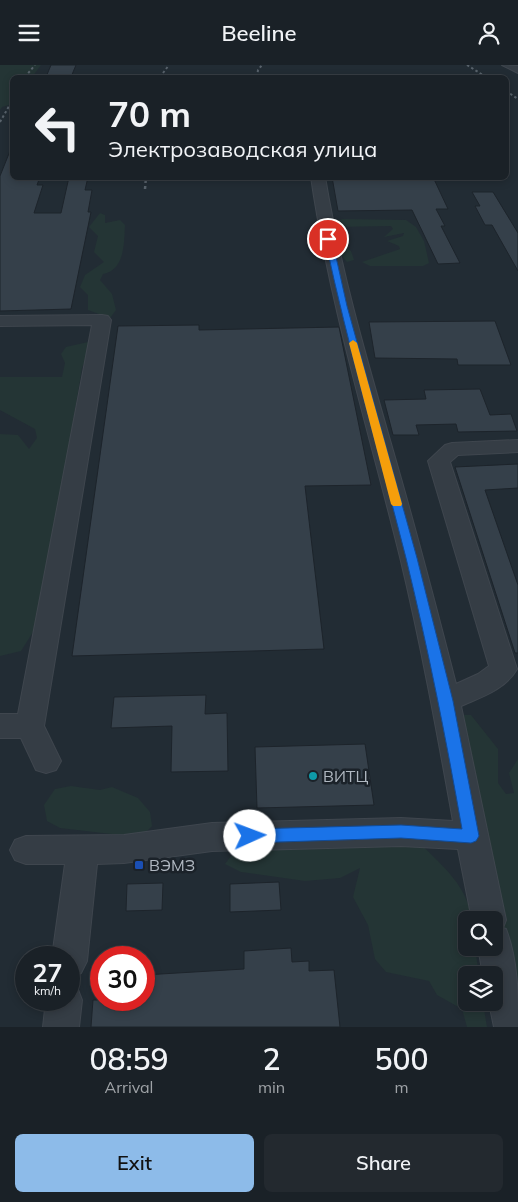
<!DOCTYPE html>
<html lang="en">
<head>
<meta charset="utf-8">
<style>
  :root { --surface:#1a2127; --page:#23292f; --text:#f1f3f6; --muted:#9fa3a7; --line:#383e44; --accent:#8dbbe9 }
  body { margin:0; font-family:Mulish,sans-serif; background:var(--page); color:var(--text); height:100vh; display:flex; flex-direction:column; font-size:19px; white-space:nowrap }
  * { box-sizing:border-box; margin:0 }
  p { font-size:16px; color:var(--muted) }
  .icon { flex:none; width:28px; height:28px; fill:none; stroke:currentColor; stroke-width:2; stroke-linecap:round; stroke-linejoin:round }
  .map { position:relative; height:962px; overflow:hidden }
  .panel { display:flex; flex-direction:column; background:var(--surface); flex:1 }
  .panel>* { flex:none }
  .guide { position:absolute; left:10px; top:10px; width:499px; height:105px; border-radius:8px; box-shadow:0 2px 8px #0003,0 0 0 1px var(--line); background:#1a2127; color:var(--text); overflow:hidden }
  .controls { position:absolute; left:458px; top:846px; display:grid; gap:10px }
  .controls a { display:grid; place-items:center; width:45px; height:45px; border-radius:8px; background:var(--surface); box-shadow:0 2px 8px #0003,0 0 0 1px var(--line); font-size:25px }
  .speed { position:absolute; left:15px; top:881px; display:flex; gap:10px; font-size:25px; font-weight:700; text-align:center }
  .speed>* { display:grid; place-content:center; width:65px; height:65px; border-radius:50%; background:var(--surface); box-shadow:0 2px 8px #0003,0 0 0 1px var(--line); line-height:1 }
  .speed small { font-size:12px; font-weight:400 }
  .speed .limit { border:8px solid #d22; background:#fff; color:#111 }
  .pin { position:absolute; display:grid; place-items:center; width:42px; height:42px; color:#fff; margin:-21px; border:2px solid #fff; border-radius:50%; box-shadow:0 1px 5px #0007 }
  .me { position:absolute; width:55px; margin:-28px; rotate:88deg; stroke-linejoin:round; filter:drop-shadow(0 0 4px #0008) }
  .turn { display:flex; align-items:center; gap:18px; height:105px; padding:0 15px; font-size:22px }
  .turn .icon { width:65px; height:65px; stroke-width:2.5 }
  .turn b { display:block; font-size:35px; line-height:42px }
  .eta { display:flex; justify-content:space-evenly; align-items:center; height:85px; text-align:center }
  .eta b { font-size:30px; font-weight:600; line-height:35px }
  .button { display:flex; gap:10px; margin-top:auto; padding:10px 15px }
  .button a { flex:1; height:58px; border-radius:8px; background:var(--accent); color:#111; font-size:20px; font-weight:600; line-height:58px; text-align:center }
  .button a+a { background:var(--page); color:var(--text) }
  header { display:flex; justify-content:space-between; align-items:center; height:65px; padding:0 15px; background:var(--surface); font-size:22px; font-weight:600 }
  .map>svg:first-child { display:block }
  .green { fill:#243535 }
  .building { fill:#35404a; stroke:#1d242b }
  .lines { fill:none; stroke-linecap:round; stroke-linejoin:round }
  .minor-casing { stroke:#3f464e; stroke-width:2 }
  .minor { fill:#353d45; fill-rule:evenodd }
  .rail-far1 { stroke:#58626b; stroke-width:2; stroke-dasharray:2.5 2.5; stroke-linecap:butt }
  .rail { stroke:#58626b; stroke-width:2.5; stroke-dasharray:3 3; stroke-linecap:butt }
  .route { fill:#1a73e8; stroke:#114b97 }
  .slow { fill:#f59e0b }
  .culture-dot { fill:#0f9aa8; stroke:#1b2229; stroke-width:2 }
  .transit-dot { fill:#1a4fb4; stroke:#1b2229; stroke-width:2 }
  .labels { text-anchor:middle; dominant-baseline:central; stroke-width:5; stroke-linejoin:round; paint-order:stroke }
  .near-poi-label { font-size:16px; fill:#b0b8c1; stroke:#1b2229; text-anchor:start }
</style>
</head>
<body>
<header><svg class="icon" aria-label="menu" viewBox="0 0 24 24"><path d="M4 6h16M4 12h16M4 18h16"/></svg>Beeline<svg class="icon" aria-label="person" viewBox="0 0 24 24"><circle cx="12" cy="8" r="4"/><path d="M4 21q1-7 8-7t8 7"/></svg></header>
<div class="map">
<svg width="518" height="962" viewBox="0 0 518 962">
  <rect width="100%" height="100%" fill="#222c34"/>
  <g class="green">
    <path d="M0,0H41L32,12H12V39L2,42L0,45Z"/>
    <path d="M100,148L105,150V158L120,155L125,160C124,178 125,205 103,209L100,215L112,229L116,245L110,253L88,245V230L80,222L85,210L104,197L94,187L98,171L89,162Z"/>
    <path d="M343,154L406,155L416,162L424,176L429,198L423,201H370L362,197L400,184L399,181L387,176L403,171L404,168L384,172L393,164L391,161L333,162L337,169L347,172L342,180L351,186L354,195L347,197L342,191L331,157Z"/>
    <path d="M88,277L91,281L82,303L40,556L21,586L0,591V369L18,370L29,384L37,373L35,364L0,345V312H62L65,298L61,289L66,282Z"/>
    <path d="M459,650H471L498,684V718L506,729L514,728L509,708L518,694V920L506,894Z"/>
    <path d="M71,721L100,725L112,722L138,733L150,747L152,761L145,768L120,770L60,763L47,756L44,740L55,724Z"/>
    <path d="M316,778L398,782L421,779C444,803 467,820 472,855H466V882L475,883L479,910H466V938H483L487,962H467L462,944L437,930L429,916L386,907L375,894L368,860L353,832L360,803L340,813L305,816L241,807L225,799L231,791Z"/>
  </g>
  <g class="building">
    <path d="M51,0H76L71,12H46Z"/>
    <path d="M12,81V112H40L37,120H43L34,148H61L69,112H88L85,125H92L88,147H91L71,244L0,246V111Z"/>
    <path d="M332,112H433L448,144H436L445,161H441L460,198L438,199L412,145L338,146Z"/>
    <path d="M472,127H493L518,168V206L492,160H485L475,141H480Z"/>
    <path d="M495,256L511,300H458L457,294L375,293L369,257Z"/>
    <path d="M199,260V265L339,262L371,420L305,421L324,584L72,591L118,261Z"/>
    <path d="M480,324L490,350L511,349L517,366L458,367L456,359L416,360L419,370H393L384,335L426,334L424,325Z"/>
    <path d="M518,399V423L485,425L518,520V588H515L455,402Z"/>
    <path d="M206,630L205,649L227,648L228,706L171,707L172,661L111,663L114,632Z"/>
    <path d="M365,679L374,740L257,743L255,682Z"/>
    <path d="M279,817L281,845L230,847V819Z"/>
    <path d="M163,818L162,845L126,846L127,819Z"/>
    <path d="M291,883L292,897L309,896V906L334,905L340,962H91L93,935H144V910L244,904V886Z"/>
  </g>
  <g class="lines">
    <defs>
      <g id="minor">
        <path d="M502,0L518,1V8Z"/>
        <path d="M311,112H325C342,214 372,312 400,410C420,480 438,549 456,619L478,609L489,601L428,396L445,380L452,378L518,375V387L458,390L450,397L517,604C505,625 481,632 461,641L506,855L503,863L506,864C518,896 518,928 518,962H494L489,938H494V910H483L478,882H494V855H472L458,784L401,781L212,786L124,798L97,799L87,896L81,908L69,913V892H52L65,799H26L15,795L10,785L15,775L26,771L124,770L212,758L401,753L453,756C437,667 421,579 400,492C369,366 330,242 311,112Z"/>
        <path d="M102,250L108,251L111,255L44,661L61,696L56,705L46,708L36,705L21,673H0V649H18L92,260L0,261V251Z"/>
        <path d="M69,919L77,922L82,935L79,962H43L46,935H69Z"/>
      </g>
    </defs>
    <use href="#minor" class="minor-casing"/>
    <use href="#minor" class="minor"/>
    <g class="rail-far1">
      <path d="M467,0L486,12"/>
      <path d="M25,12L35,0"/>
      <path d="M160,12L169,0"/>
      <path d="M257,12L258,5L262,0"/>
      <path d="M506,26L518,34"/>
      <path d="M0,57L12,36"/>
    </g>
    <path class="rail" d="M145,124L146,112"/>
  </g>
  <path class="route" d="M328,172L332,174L347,241L417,493L453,636L479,771L476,776L471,778L401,773L250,778L245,776L242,771L245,766L250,764L401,760L462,764C446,673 428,583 406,493C379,387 348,282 325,174Z"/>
  <path class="slow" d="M353,275L357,278L402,439L401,441H393L391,439L349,278Z"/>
  <circle class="culture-dot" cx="313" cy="711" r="5"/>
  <rect class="transit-dot" x="134" y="795" width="10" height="10" rx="2.5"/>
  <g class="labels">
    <g class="near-poi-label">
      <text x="323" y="711">ВИТЦ</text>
      <text x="149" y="800">ВЭМЗ</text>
    </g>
  </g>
</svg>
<div class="controls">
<a><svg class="icon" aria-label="search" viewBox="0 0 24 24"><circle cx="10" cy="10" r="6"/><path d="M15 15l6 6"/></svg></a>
<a><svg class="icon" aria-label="layers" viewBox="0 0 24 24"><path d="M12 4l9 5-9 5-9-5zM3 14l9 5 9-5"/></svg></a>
</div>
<div class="speed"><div>27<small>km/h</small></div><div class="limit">30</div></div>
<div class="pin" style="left:328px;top:174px;background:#d93025"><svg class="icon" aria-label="arrive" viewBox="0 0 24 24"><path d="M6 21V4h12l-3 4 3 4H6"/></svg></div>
<svg class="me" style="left:250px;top:771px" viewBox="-20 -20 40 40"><circle r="19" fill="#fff"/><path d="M0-13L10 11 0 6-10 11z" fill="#1a73e8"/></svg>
<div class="guide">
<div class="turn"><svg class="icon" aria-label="left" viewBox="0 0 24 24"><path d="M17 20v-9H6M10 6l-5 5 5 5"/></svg><div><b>70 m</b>Электрозаводская улица</div></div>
</div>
</div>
<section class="panel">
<div class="eta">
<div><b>08:59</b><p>Arrival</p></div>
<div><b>2</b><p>min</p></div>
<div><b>500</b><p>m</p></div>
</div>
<div class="button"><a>Exit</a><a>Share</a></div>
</section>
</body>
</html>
